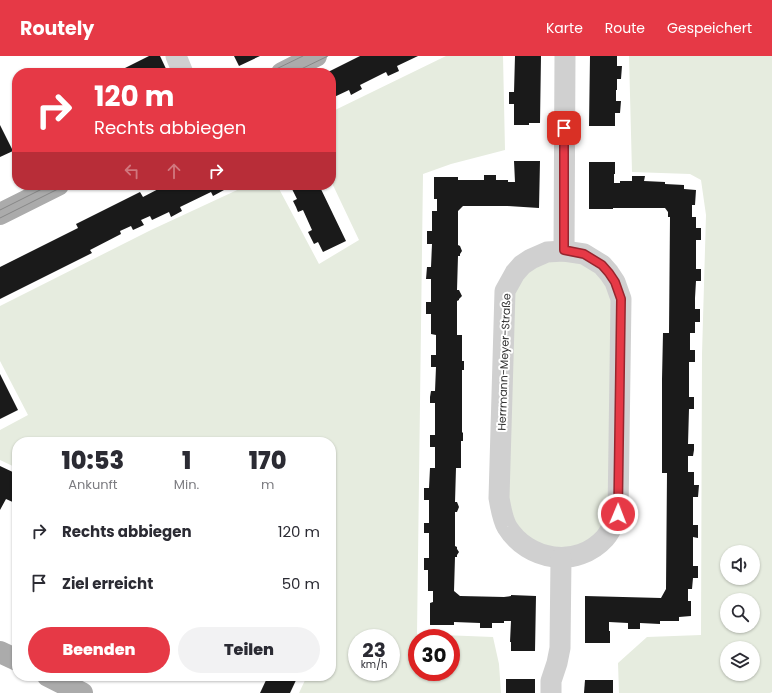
<!DOCTYPE html>
<html lang="de">
<head>
<meta charset="utf-8">
<style>
  :root { --surface:#fff; --page:#f2f2f3; --text:#2b2b33; --muted:#7c7c81; --accent:#e63946 }
  body { margin:0; font-family:Poppins,sans-serif; background:var(--page); color:var(--text); height:100vh; display:flex; flex-direction:column; font-size:15px; white-space:nowrap }
  * { box-sizing:border-box; margin:0 }
  p { font-size:13px; color:var(--muted) }
  .icon { flex:none; width:22px; height:22px; fill:none; stroke:currentColor; stroke-width:2; stroke-linecap:round; stroke-linejoin:round }
  .map { position:relative; flex:1; overflow:hidden }
  .details { position:absolute; left:12px; top:381px; width:324px; height:244px; display:flex; flex-direction:column; background:var(--surface); border-radius:16px; box-shadow:0 1px 3px #0004 }
  .details>* { flex:none }
  .guide { position:absolute; left:12px; top:12px; width:324px; height:122px; border-radius:16px; box-shadow:0 1px 3px #0004; background:#e63946; color:#fff; overflow:hidden }
  .tools { position:absolute; left:720px; top:489px; display:grid; gap:8px }
  .tools a { display:grid; place-items:center; width:40px; height:40px; border-radius:50%; background:var(--surface); box-shadow:0 1px 3px #0004; font-size:20px }
  .speed { position:absolute; left:348px; top:573px; display:flex; gap:8px; font-size:20px; font-weight:700; text-align:center }
  .speed>* { display:grid; place-content:center; width:52px; height:52px; border-radius:50%; background:var(--surface); box-shadow:0 1px 3px #0004; line-height:1 }
  .speed small { font-size:10px; font-weight:400 }
  .speed .limit { border:6px solid #d22; background:#fff; color:#111 }
  .pin { position:absolute; display:grid; place-items:center; width:34px; height:34px; color:#fff; margin:-17px; border-radius:8px; box-shadow:0 2px 6px #0006 }
  .me { position:absolute; width:44px; margin:-22px; rotate:1deg; stroke-linejoin:round; filter:drop-shadow(0 0 3px #0008) }
  .turn { display:flex; align-items:center; gap:14px; height:84px; padding:0 16px; font-size:18px }
  .turn .icon { width:52px; height:52px; stroke-width:2.5 }
  .turn b { display:block; font-size:28px; line-height:34px }
  .lanes { display:flex; align-items:center; height:38px; padding:0 16px; background:#0003; justify-content:center; gap:20px; direction:ltr }
  .lanes .off { opacity:.35 }
  .eta { display:flex; justify-content:space-evenly; align-items:center; height:68px; text-align:center }
  .eta b { font-size:24px; font-weight:800; line-height:28px }
  .button { display:flex; gap:8px; margin-top:auto; padding:8px 16px }
  .button a { flex:1; height:46px; border-radius:24px; background:var(--accent); color:#fff; font-size:16px; font-weight:800; line-height:46px; text-align:center }
  .button a+a { background:var(--page); color:var(--text) }
  ul { padding:0; list-style:none }
  li { display:flex; align-items:center; gap:12px; height:52px; padding:0 16px }
  li div { flex:1 }
  li b { display:block; font-size:15px }
  li em { font-style:normal }
  header { display:flex; align-items:center; gap:24px; box-sizing:border-box; height:56px; padding:0 20px; background:var(--accent); color:#fff }
  header strong { font-size:19px }
  nav { display:flex; gap:22px; margin-inline-start:auto; font-size:14px }
  .map>svg:first-child { display:block }
  .green { fill:#e6ecdf; fill-rule:evenodd }
  .building { fill:#1a1a1a }
  .lines { fill:none; stroke-linecap:round; stroke-linejoin:round }
  .minor { stroke:#d0d0d0; stroke-width:21 }
  .major { stroke:#ababab; stroke-width:22 }
  .tram { stroke:#888; stroke-width:1 }
  .route-casing { stroke:#96252e; stroke-width:10 }
  .route { stroke:#e63946; stroke-width:7 }
  .labels { text-anchor:middle; dominant-baseline:central; stroke-width:4; stroke-linejoin:round; paint-order:stroke }
  .street-label { font-size:11px; fill:#333; stroke:#fff }
</style>
</head>
<body>
<header>
<strong>Routely</strong>
<nav><a>Karte</a><a>Route</a><a>Gespeichert</a></nav>
</header>
<div class="map">
<svg width="772" height="637" viewBox="0 0 772 637">
  <rect width="100%" height="100%" fill="#fff"/>
  <g class="green">
    <path d="M446,0H503L505,94L451,108L423,118L417,578L493,581L499,608L501,637H299L307,620H331V567L332,564H331V386H17V412L0,404V374L28,359L0,305V250L151,174L248,129H277L319,208L359,184L331,125V56ZM357,582H391V616H357ZM417,582H451V616H417Z"/>
    <path d="M629,0H772V636L770,637H619L618,607L647,581L701,579L702,298L706,159L701,124L690,118L632,116ZM727,496H753V522H727ZM727,544H753V570H727ZM727,592H753V618H727Z"/>
    <path d="M564,195L615,226L613,471L561,502L507,470L515,217Z"/>
  </g>
  <g class="building">
    <path d="M149,0H160L168,17H115Z"/>
    <path d="M234,0H260L239,10Z"/>
    <path d="M360,0H418L397,10L399,15L388,20L386,16L360,29L362,33L351,39L349,34L332,42L331,40V17H326Z"/>
    <path d="M515,0H541L540,67H529V69H514V48H509V36H514Z"/>
    <path d="M590,0H617V10H622L621,23H617V34H616V45H621L620,57H615V70H589Z"/>
    <path d="M0,69L13,95L0,101Z"/>
    <path d="M514,105H540L539,152L508,150H463L458,155V189L460,190L462,195L460,198V200H458L457,234H459L462,240L459,243V244L457,245V279H462V305H464V314H462V376L463,377V385H461V412H456L455,446H457L459,451L457,456H455V490L457,491V493L459,496L457,499V501H455L454,535L460,540L504,541L511,540V539L536,540L535,595H511V586H510L511,565H504V567H492V572H480V567L454,566V569H430V547L433,546V535H428V514H424V502H429V477H424V467H429V444H424V432H429L430,412H435V391H430V379H435V347H430V341L431,335H435L436,311H431V299H436V279L431,278V258H426V246H431V223H426L427,211H431L432,188H427V175H432V155H437V143H434V121H458V124H484V119H496V124H508V126H515Z"/>
    <path d="M589,106H615V118H614V127H620V125H632V120H645L644,125L665,126V128L684,129V133L696,134L695,149H692V161H696V172H701V184H696V213H701V225H696L695,242V253H700V266H695V277H690V294H695V306H689V341H694V353H689L688,388H694V394L693,400H688V416H694V429H699L698,441H693V469H698V482L693,481V510H698V522H693L692,533H688V545H691V560L679,561V565H660V568L640,567V573H628V567L609,566V575H610V587H585V540L661,542L666,533L667,417H662V323L663,277H669L670,161H668V156L665,152H613V153H589Z"/>
    <path d="M166,129H224L222,130L224,134L213,140L211,136L180,151L182,155L171,161L169,156L152,164L150,160L141,164L144,169L133,174L131,170L120,175L121,178L90,194L92,197L0,243V211L78,172L76,168L140,136L143,141Z"/>
    <path d="M290,129H319L346,185L323,196L318,186L314,188L308,176L312,174L303,154L298,156L296,151L293,145L297,143Z"/>
    <path d="M0,318L18,354L0,363Z"/>
    <path d="M0,410L17,418V448L6,443L0,454Z"/>
    <path d="M268,620H298L290,637H260Z"/>
    <rect x="506" y="623" width="29" height="14"/>
    <path d="M585,624H613V637H584Z"/>
  </g>
  <g class="lines">
    <g class="minor">
      <path d="M176,0L183,17"/>
      <path d="M564,195L584,198L602,209L609,217L615,226L621,243L618,458C614,467 611,475 605,482C577,513 528,505 507,471C502,462 501,452 499,442L505,235L515,217L522,209L531,203L547,196Z"/>
      <path d="M564,195L565,0"/>
      <path d="M551,637V625L557,607L560,592L561,502"/>
    </g>
    <g class="major">
      <path d="M282,17L316,0"/>
      <path d="M0,158L58,129"/>
      <path d="M0,596L17,604"/>
      <path d="M48,620L82,637"/>
    </g>
    <g class="tram">
      <path d="M268,17L303,0"/>
      <path d="M293,17L328,0"/>
      <path d="M0,154L50,129"/>
      <path d="M0,162L66,129"/>
    </g>
  </g>
  <g class="lines">
    <defs>
      <path id="route" d="M564,72V194L584,198L602,209L609,217L615,226L621,243L618,458"/>
    </defs>
    <use href="#route" class="route-casing"/>
    <use href="#route" class="route"/>
  </g>
  <g class="labels">
    <g class="street-label">
      <text transform="translate(504 306) rotate(-88)">Herrmann-Meyer-Straße</text>
    </g>
  </g>
</svg>
<div class="tools">
<a><svg class="icon" aria-label="sound" viewBox="0 0 24 24"><path d="M4 9h4l5-4v14l-5-4H4zM17 9q2 3 0 6"/></svg></a>
<a><svg class="icon" aria-label="search" viewBox="0 0 24 24"><circle cx="10" cy="10" r="6"/><path d="M15 15l6 6"/></svg></a>
<a><svg class="icon" aria-label="layers" viewBox="0 0 24 24"><path d="M12 4l9 5-9 5-9-5zM3 14l9 5 9-5"/></svg></a>
</div>
<div class="speed"><div>23<small>km/h</small></div><div class="limit">30</div></div>
<div class="pin" style="left:564px;top:72px;background:#d93025"><svg class="icon" aria-label="arrive" viewBox="0 0 24 24"><path d="M6 21V4h12l-3 4 3 4H6"/></svg></div>
<svg class="me" style="left:618px;top:458px" viewBox="-20 -20 40 40"><circle r="17" fill="#e63946" stroke="#fff" stroke-width="3"/><path d="M0-11L8 9 0 5-8 9z" fill="#fff"/></svg>
<div class="guide">
<div class="turn"><svg class="icon" aria-label="right" viewBox="0 0 24 24"><path d="M7 20v-9h11M14 6l5 5-5 5"/></svg><div><b>120 m</b>Rechts abbiegen</div></div>
<div class="lanes"><svg class="icon off" aria-label="left" viewBox="0 0 24 24"><path d="M17 20v-9H6M10 6l-5 5 5 5"/></svg><svg class="icon off" aria-label="ahead" viewBox="0 0 24 24"><path d="M12 20V5M6 11l6-6 6 6"/></svg><svg class="icon" aria-label="right" viewBox="0 0 24 24"><path d="M7 20v-9h11M14 6l5 5-5 5"/></svg></div>
</div>
<section class="details">
<div class="eta">
<div><b>10:53</b><p>Ankunft</p></div>
<div><b>1</b><p>Min.</p></div>
<div><b>170</b><p>m</p></div>
</div>
<ul>
<li><svg class="icon" aria-label="right" viewBox="0 0 24 24"><path d="M7 20v-9h11M14 6l5 5-5 5"/></svg><div><b>Rechts abbiegen</b></div><em>120 m</em></li>
<li><svg class="icon" aria-label="arrive" viewBox="0 0 24 24"><path d="M6 21V4h12l-3 4 3 4H6"/></svg><div><b>Ziel erreicht</b></div><em>50 m</em></li>
</ul>
<div class="button"><a>Beenden</a><a>Teilen</a></div>
</section>
</div>
</body>
</html>
